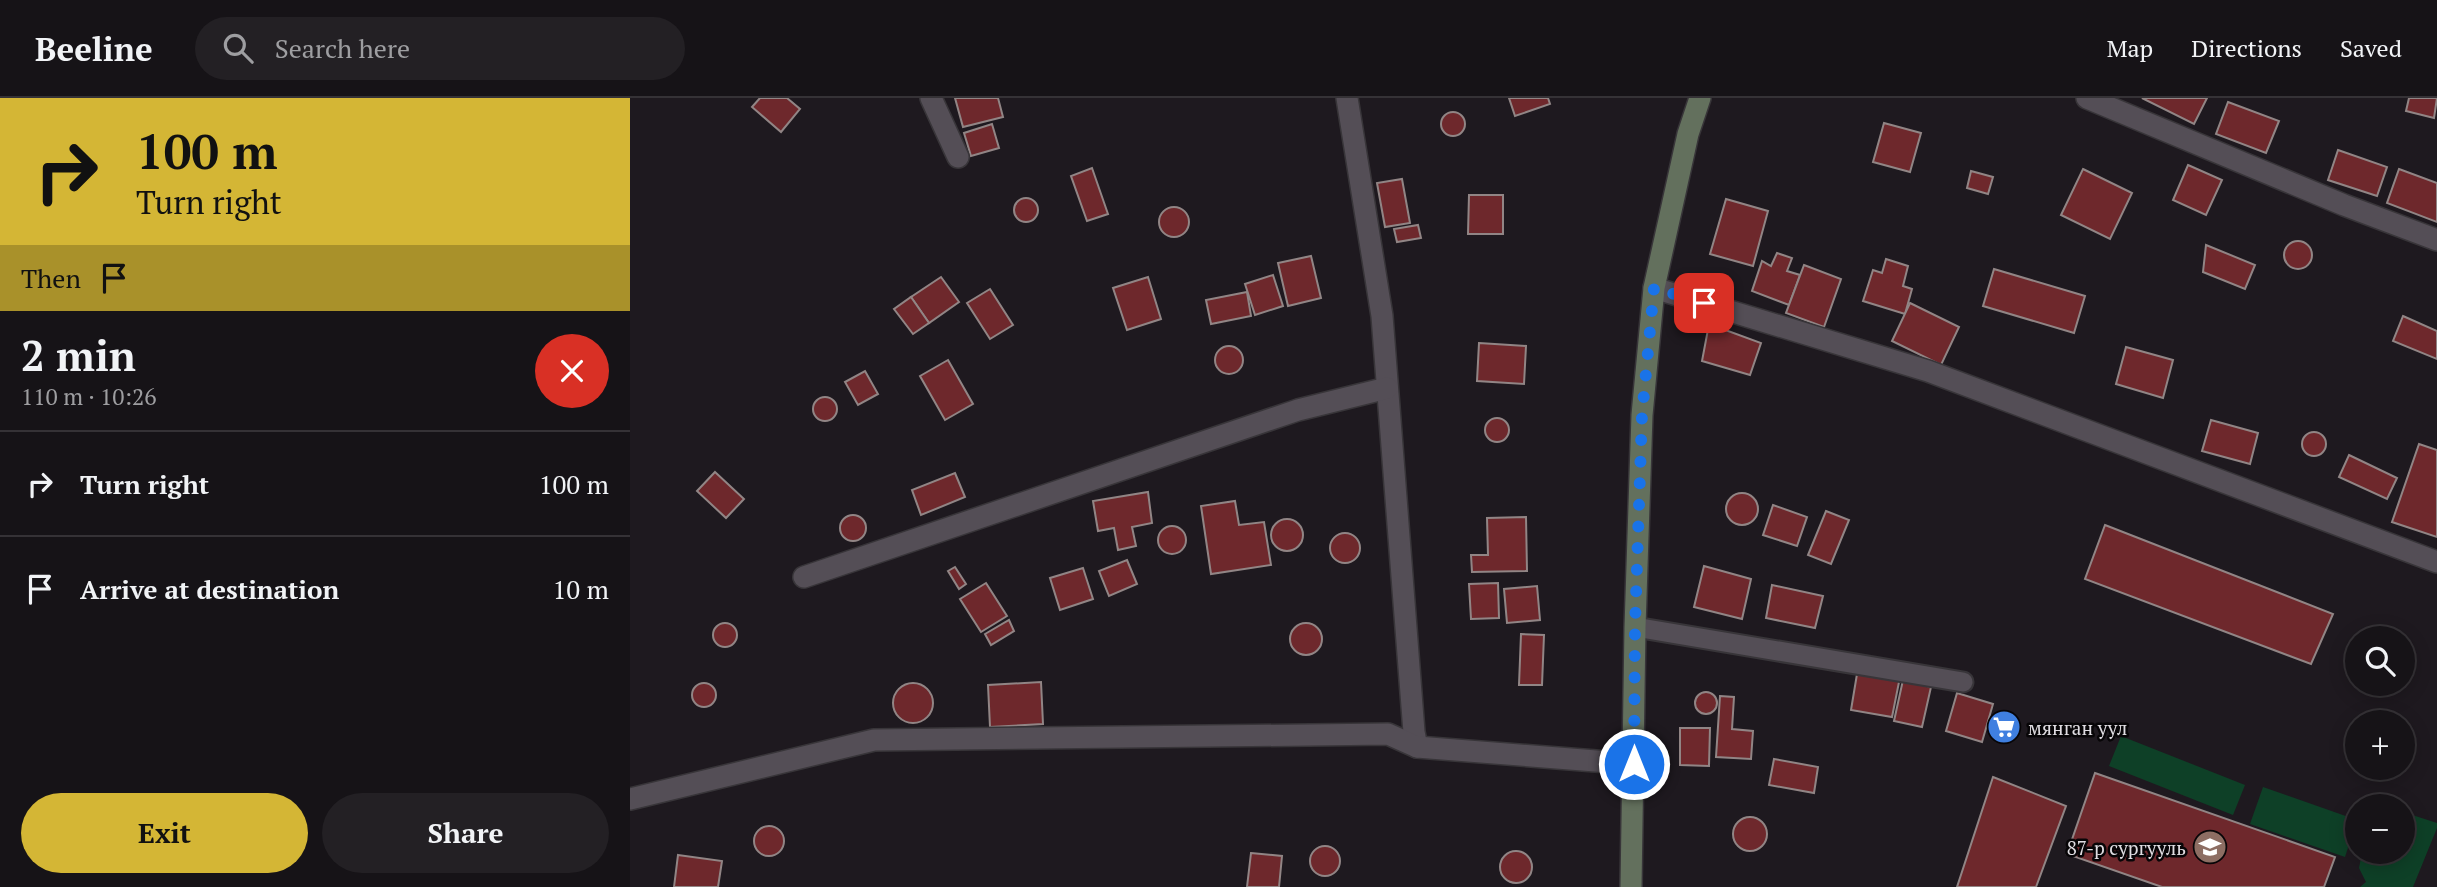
<!DOCTYPE html>
<html lang="en">
<head>
<meta charset="utf-8">
<style>
  :root { --surface:#161317; --page:#232024; --text:#f1f3f6; --muted:#9e9ea1; --line:#353236; --accent:#d4b635 }
  body { margin:0; font-family:"PT Serif",serif; background:var(--page); color:var(--text); height:100vh; display:flex; flex-direction:column; font-size:26px; white-space:nowrap }
  * { box-sizing:border-box; margin:0 }
  p { font-size:23px; color:var(--muted) }
  .icon { flex:none; width:38px; height:38px; fill:none; stroke:currentColor; stroke-width:2; stroke-linecap:round; stroke-linejoin:round }
  .map { position:relative; flex:1; overflow:hidden }
  .details { display:flex; flex-direction:column; background:var(--surface); width:630px }
  .details>* { flex:none }
  .top-card { background:#d4b635; color:#111; overflow:hidden }
  .controls { position:absolute; left:1715px; top:528px; display:grid; gap:14px }
  .controls a { display:grid; place-items:center; width:70px; height:70px; border-radius:50%; background:var(--surface); box-shadow:0 4px 18px #0003,0 0 0 2px var(--line); font-size:35px }
  .pin { position:absolute; display:grid; place-items:center; width:60px; height:60px; color:#fff; margin:-30px; border-radius:14px; box-shadow:0 4px 10px #0006 }
  .me { position:absolute; width:77px; margin:-38px; rotate:0deg; stroke-linejoin:round; filter:drop-shadow(0 0 5px #0008) }
  .turn { display:flex; align-items:center; gap:24px; height:147px; padding:0 21px; font-size:32px }
  .turn .icon { width:91px; height:91px; stroke-width:2.5 }
  .turn b { display:block; font-size:49px; line-height:60px }
  .then { display:flex; align-items:center; height:66px; padding:0 21px; background:#0003; gap:14px; font-size:26px }
  .round { display:grid; place-items:center; flex:none; width:74px; height:74px; border-radius:37px; background:var(--page) }
  .headline { display:flex; align-items:center; justify-content:space-between; height:119px; padding:0 21px }
  h1 { font-size:42px; font-weight:700; line-height:52px }
  .button { display:flex; gap:14px; margin-top:auto; padding:14px 21px }
  .button a { flex:1; height:80px; border-radius:42px; background:var(--accent); color:#111; font-size:28px; font-weight:700; line-height:80px; text-align:center }
  .button a+a { background:var(--page); color:var(--text) }
  ul { padding:0; list-style:none }
  li { display:flex; align-items:center; gap:21px; height:105px; padding:0 21px; border-top:2px solid var(--line) }
  li div { flex:1 }
  li b { display:block; font-size:26px }
  li em { font-style:normal }
  header { display:flex; align-items:center; gap:42px; box-sizing:border-box; height:98px; padding:0 35px; background:var(--surface); border-bottom:2px solid var(--line) }
  header strong { font-size:33px }
  nav { display:flex; gap:38px; margin-inline-start:auto; font-size:24px }
  .search { width:490px; height:63px; background:var(--page); display:flex; align-items:center; gap:18px; box-sizing:border-box; padding:0 24px; border-radius:38px; color:var(--muted); font-size:26px }
  main { display:flex; flex:1; min-height:0 }
  .map>svg:first-child { display:block }
  .green { fill:#0e4027 }
  .building { fill:#6e282c; stroke:#918585; stroke-width:2 }
  .lines { fill:none; stroke-linecap:round; stroke-linejoin:round }
  .lane-casing { stroke:#383539; stroke-width:23 }
  .street-casing { stroke:#383539; stroke-width:24 }
  .secondary-casing { stroke:#383539; stroke-width:24 }
  .lane { stroke:#544e56; stroke-width:19 }
  .street { stroke:#544e56; stroke-width:21 }
  .secondary { stroke:#63705d; stroke-width:21 }
  .route { stroke:#1a73e8; stroke-width:12; stroke-dasharray:0 21.6 }
  .labels { text-anchor:middle; dominant-baseline:central; stroke-width:5; stroke-linejoin:round; paint-order:stroke }
  .poi-label { font-size:19px; fill:#e0dde2; stroke:#070507; text-anchor:start }
</style>
</head>
<body>
<header>
<strong>Beeline</strong>
<div class="search"><svg class="icon" aria-label="search" viewBox="0 0 24 24"><circle cx="10" cy="10" r="6"/><path d="M15 15l6 6"/></svg>Search here</div>
<nav><a>Map</a><a>Directions</a><a>Saved</a></nav>
</header>
<main>
<section class="details">
<div class="top-card">
<div class="turn"><svg class="icon" aria-label="right" viewBox="0 0 24 24"><path d="M7 20v-9h11M14 6l5 5-5 5"/></svg><div><b>100 m</b>Turn right</div></div>
<div class="then">Then<svg class="icon" aria-label="arrive" viewBox="0 0 24 24"><path d="M6 21V4h12l-3 4 3 4H6"/></svg></div>
</div>
<div class="headline"><div><h1>2 min</h1><p>110 m · 10:26</p></div><a class="round" style="background:#d93025;color:#fff"><svg class="icon" aria-label="close" viewBox="0 0 24 24"><path d="M6 6l12 12M18 6L6 18"/></svg></a></div>
<ul>
<li><svg class="icon" aria-label="right" viewBox="0 0 24 24"><path d="M7 20v-9h11M14 6l5 5-5 5"/></svg><div><b>Turn right</b></div><em>100 m</em></li>
<li><svg class="icon" aria-label="arrive" viewBox="0 0 24 24"><path d="M6 21V4h12l-3 4 3 4H6"/></svg><div><b>Arrive at destination</b></div><em>10 m</em></li>
</ul>
<div class="button"><a>Exit</a><a>Share</a></div>
</section>
<div class="map">
<svg width="1807" height="789" viewBox="0 0 1807 789">
  <rect width="100%" height="100%" fill="#1e191f"/>
  <g class="green">
    <path d="M1491,638L1615,687L1603,717L1479,668Z"/>
    <path d="M1633,689L1727,722L1715,759L1620,726Z"/>
    <path d="M1773,714L1807,725V730L1783,789H1730L1736,784L1729,770L1731,760L1727,758L1729,754H1773Z"/>
  </g>
  <g class="building">
    <path d="M130,0H157L170,11L151,34L122,9Z"/>
    <path d="M325,0H368L373,19L333,29Z"/>
    <path d="M879,0H918L920,6L885,18Z"/>
    <path d="M1512,0H1577L1564,26Z"/>
    <path d="M1779,0H1807L1804,20L1776,13Z"/>
    <path d="M1598,4L1649,23L1636,55L1586,36Z"/>
    <circle cx="823" cy="26" r="12"/>
    <path d="M1254,25L1291,35L1280,74L1243,64Z"/>
    <path d="M362,26L369,50L341,58L334,35Z"/>
    <path d="M1708,52L1757,69L1747,98L1698,82Z"/>
    <path d="M1558,67L1592,82L1576,117L1543,102Z"/>
    <path d="M462,70L478,116L457,123L441,78Z"/>
    <path d="M1453,71L1502,95L1480,141L1431,117Z"/>
    <path d="M1769,71L1807,85V124L1757,105Z"/>
    <path d="M1341,73L1363,79L1358,96L1337,90Z"/>
    <path d="M772,81L780,125L755,129L747,85Z"/>
    <path d="M839,97H873V136H838Z"/>
    <circle cx="396" cy="112" r="12"/>
    <path d="M1096,101L1138,113L1123,168L1080,156Z"/>
    <circle cx="544" cy="124" r="15"/>
    <path d="M788,127L791,140L767,144L764,131Z"/>
    <circle cx="1668" cy="157" r="14"/>
    <path d="M1576,147L1625,167L1615,191L1573,174Z"/>
    <path d="M1147,155L1162,160L1157,173L1170,177L1159,207L1122,193L1132,163L1141,168Z"/>
    <path d="M681,158L691,200L658,208L648,165Z"/>
    <path d="M1256,161L1278,168L1273,188L1282,191L1275,216L1233,203L1243,172L1252,175Z"/>
    <path d="M1174,167L1211,181L1194,229L1156,215Z"/>
    <path d="M1364,171L1455,198L1444,235L1353,208Z"/>
    <path d="M643,177L653,208L625,217L615,186Z"/>
    <path d="M311,179L329,204L299,225L281,199Z"/>
    <path d="M518,179L531,221L497,232L483,190Z"/>
    <path d="M360,191L383,227L360,241L337,205Z"/>
    <path d="M617,194L621,218L581,226L576,202Z"/>
    <path d="M281,199L299,225L283,236L264,211Z"/>
    <path d="M1280,205L1329,229L1311,267L1262,243Z"/>
    <path d="M1773,218L1807,233V261L1763,243Z"/>
    <path d="M1079,226L1131,245L1120,277L1072,263Z"/>
    <path d="M849,245L896,248L894,286L847,283Z"/>
    <circle cx="599" cy="262" r="14"/>
    <path d="M1496,249L1543,262L1533,300L1486,286Z"/>
    <path d="M318,262L343,306L315,322L290,278Z"/>
    <path d="M235,273L248,296L228,307L215,284Z"/>
    <circle cx="195" cy="311" r="12"/>
    <circle cx="867" cy="332" r="12"/>
    <path d="M1581,322L1628,335L1620,366L1572,353Z"/>
    <circle cx="1684" cy="346" r="12"/>
    <path d="M1789,346L1807,352V439L1762,424Z"/>
    <path d="M1719,357L1767,380L1757,401L1709,379Z"/>
    <path d="M85,374L114,401L96,420L67,393Z"/>
    <path d="M325,375L335,399L291,417L282,392Z"/>
    <path d="M518,394L522,425L502,429L506,448L488,452L484,430L468,433L463,403Z"/>
    <circle cx="1112" cy="411" r="16"/>
    <path d="M605,403L609,427L634,424L641,467L581,476L571,408Z"/>
    <path d="M1143,407L1177,419L1167,448L1133,437Z"/>
    <path d="M1196,413L1219,422L1201,466L1178,457Z"/>
    <circle cx="223" cy="430" r="13"/>
    <path d="M896,419L897,473L842,474L841,457H858L857,420Z"/>
    <circle cx="657" cy="437" r="16"/>
    <path d="M1475,427L1703,516L1681,566L1455,481Z"/>
    <circle cx="542" cy="442" r="14"/>
    <circle cx="715" cy="450" r="15"/>
    <path d="M497,462L507,486L479,498L469,473Z"/>
    <path d="M1074,468L1121,481L1112,521L1064,509Z"/>
    <path d="M325,469L336,486L329,491L318,473Z"/>
    <path d="M453,470L463,501L430,512L420,480Z"/>
    <path d="M356,485L377,518L351,534L330,501Z"/>
    <path d="M868,485L869,520L841,521L839,486Z"/>
    <path d="M1142,487L1193,498L1185,530L1136,520Z"/>
    <path d="M907,488L910,522L877,525L874,491Z"/>
    <path d="M379,522L384,533L361,547L355,536Z"/>
    <circle cx="95" cy="537" r="12"/>
    <circle cx="676" cy="541" r="16"/>
    <path d="M891,536L914,537L912,587H889Z"/>
    <path d="M1228,570L1270,579L1262,619L1221,612Z"/>
    <path d="M1273,582L1301,589L1292,629L1264,623Z"/>
    <path d="M411,584L413,626L360,629L358,587Z"/>
    <circle cx="283" cy="605" r="20"/>
    <circle cx="74" cy="597" r="12"/>
    <circle cx="1076" cy="605" r="11"/>
    <path d="M1327,595L1363,606L1352,644L1316,633Z"/>
    <path d="M1090,598L1104,599L1102,631L1123,633L1121,661L1086,659Z"/>
    <path d="M1050,630H1080L1079,668L1050,667Z"/>
    <path d="M1144,661L1188,669L1184,695L1139,687Z"/>
    <path d="M1465,675L1705,759L1694,789H1532L1437,756Z"/>
    <path d="M1363,679L1436,708L1406,789H1327Z"/>
    <circle cx="1120" cy="736" r="17"/>
    <circle cx="139" cy="743" r="15"/>
    <circle cx="695" cy="763" r="15"/>
    <circle cx="886" cy="769" r="16"/>
    <path d="M621,755L652,758L649,789H617Z"/>
    <path d="M48,757L92,763L88,789H44Z"/>
  </g>
  <g class="lines">
    <defs>
      <path id="lane" d="M1005,529L1333,584"/>
      <g id="street">
        <path d="M301,0L328,59"/>
        <path d="M717,0L752,218L784,634L787,649"/>
        <path d="M1457,0L1714,107L1807,142"/>
        <path d="M1024,190L1298,273L1807,464"/>
        <path d="M174,479L668,312L757,290"/>
        <path d="M0,701L244,642L758,636L787,649L1004,666"/>
      </g>
      <path id="secondary" d="M1001,789L1005,529L1012,317L1024,190L1058,36L1070,0"/>
    </defs>
    <use href="#lane" class="lane-casing"/>
    <use href="#street" class="street-casing"/>
    <use href="#secondary" class="secondary-casing"/>
    <use href="#lane" class="lane"/>
    <use href="#street" class="street"/>
    <use href="#secondary" class="secondary"/>
  </g>
  <g class="lines">
    <path class="route" d="M1004,666L1005,528L1012,317L1024,190L1074,205"/>
  </g>
  <defs>
    <symbol id="supermarket-disc" viewBox="-11 -11 22 22"><circle r="9.5" fill="#3f7fe0" stroke="#070507"/><path d="M-6-5.5h2.5l.6 2H6L4.5 2H-2.5L-4.4-4H-6ZM-1.5 3.2a1.3 1.3 0 1 0 .1 0ZM3 3.2a1.3 1.3 0 1 0 .1 0Z" fill="#fff"/></symbol>
    <symbol id="school-disc" viewBox="-11 -11 22 22"><circle r="9.5" fill="#8d6e63" stroke="#070507"/><path d="M0-5L7-2L0 1L-7-2ZM-4 1L0 2.5L4 1V4Q0 6-4 4Z" fill="#fff"/></symbol>
  </defs>
  <g fill-rule="evenodd">
    <use href="#supermarket-disc" x="1355" y="610" width="38" height="38"/>
    <use href="#school-disc" x="1561" y="730" width="38" height="38"/>
  </g>
  <g class="labels">
    <g class="poi-label">
      <text x="1398" y="629">мянган уул</text>
      <text x="1556" y="749" text-anchor="end">87-р сургууль</text>
    </g>
  </g>
</svg>
<div class="controls">
<a><svg class="icon" aria-label="search" viewBox="0 0 24 24"><circle cx="10" cy="10" r="6"/><path d="M15 15l6 6"/></svg></a>
<a>+</a>
<a>−</a>
</div>
<div class="pin" style="left:1074px;top:205px;background:#d93025"><svg class="icon" aria-label="arrive" viewBox="0 0 24 24"><path d="M6 21V4h12l-3 4 3 4H6"/></svg></div>
<svg class="me" style="left:1004px;top:666px" viewBox="-20 -20 40 40"><circle r="17" fill="#1a73e8" stroke="#fff" stroke-width="3"/><path d="M0-11L8 9 0 5-8 9z" fill="#fff"/></svg>
</div>
</main>
</body>
</html>
